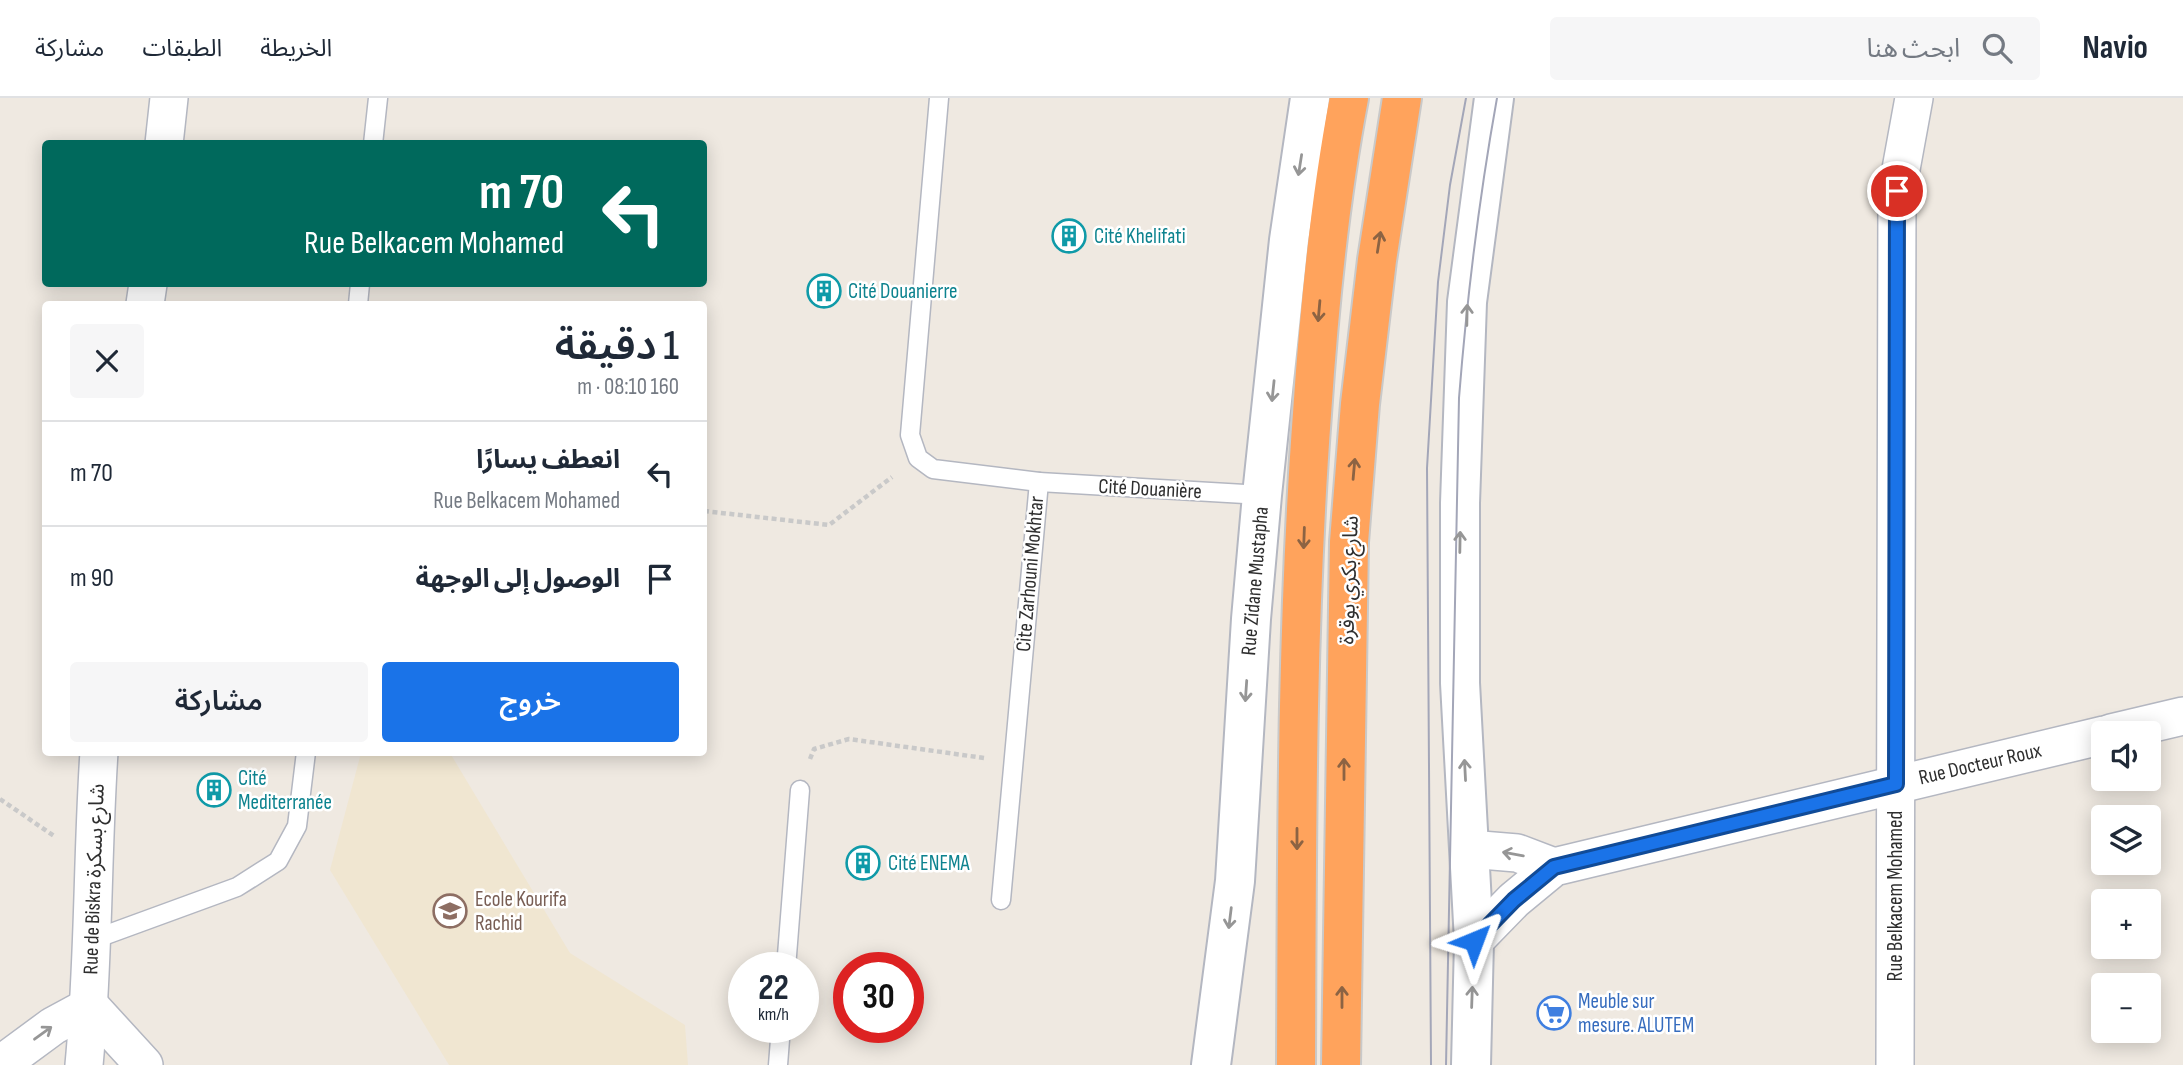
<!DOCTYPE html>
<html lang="ar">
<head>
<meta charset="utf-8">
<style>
  :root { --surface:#fff; --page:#f6f6f7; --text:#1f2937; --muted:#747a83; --line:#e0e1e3; --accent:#1a73e8 }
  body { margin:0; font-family:"Sofia Sans Condensed","Noto Sans Arabic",sans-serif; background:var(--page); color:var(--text); direction:rtl; height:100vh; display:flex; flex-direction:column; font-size:26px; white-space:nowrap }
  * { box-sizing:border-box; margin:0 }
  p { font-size:23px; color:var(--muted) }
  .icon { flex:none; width:38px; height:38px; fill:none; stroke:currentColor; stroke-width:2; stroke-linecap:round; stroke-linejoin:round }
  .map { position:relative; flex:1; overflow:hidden; direction:ltr }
  .side { position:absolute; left:42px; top:203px; width:665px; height:455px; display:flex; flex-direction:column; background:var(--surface); border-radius:7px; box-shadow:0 4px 18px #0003; direction:rtl }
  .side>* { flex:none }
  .guide { position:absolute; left:42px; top:42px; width:665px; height:147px; border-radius:7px; box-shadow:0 4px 18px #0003; direction:rtl; background:#00695c; color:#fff; overflow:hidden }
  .controls { position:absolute; left:2091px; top:623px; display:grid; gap:14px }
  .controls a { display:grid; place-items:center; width:70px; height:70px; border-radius:7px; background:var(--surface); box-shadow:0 4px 18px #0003; font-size:35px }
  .speed { position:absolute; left:728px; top:854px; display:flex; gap:14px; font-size:35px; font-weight:700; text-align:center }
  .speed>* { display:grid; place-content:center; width:91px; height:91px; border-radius:50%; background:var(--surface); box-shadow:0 4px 18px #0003; line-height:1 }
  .speed small { font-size:18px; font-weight:400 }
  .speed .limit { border:10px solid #d22; background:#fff; color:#111 }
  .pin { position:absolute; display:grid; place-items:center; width:60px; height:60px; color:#fff; margin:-30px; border:4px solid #fff; border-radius:50%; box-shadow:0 2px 7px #0007 }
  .me { position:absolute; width:77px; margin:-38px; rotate:44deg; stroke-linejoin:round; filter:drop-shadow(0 0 5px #0008) }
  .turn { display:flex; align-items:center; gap:24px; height:147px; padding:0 28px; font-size:32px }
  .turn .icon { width:91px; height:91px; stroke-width:2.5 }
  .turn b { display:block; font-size:49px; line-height:60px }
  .round { display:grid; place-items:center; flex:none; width:74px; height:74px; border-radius:7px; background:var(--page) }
  .headline { display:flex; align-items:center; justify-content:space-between; height:119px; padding:0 28px }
  h1 { font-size:42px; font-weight:600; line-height:52px }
  .primary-button { display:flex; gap:14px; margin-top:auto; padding:14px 28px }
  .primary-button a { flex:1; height:80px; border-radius:7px; background:var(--accent); color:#fff; font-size:28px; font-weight:600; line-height:80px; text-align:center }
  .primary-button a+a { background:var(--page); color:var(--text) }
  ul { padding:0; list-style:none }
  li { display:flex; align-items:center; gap:21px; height:105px; padding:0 28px; border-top:2px solid var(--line) }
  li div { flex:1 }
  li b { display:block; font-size:26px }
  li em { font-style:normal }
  header { display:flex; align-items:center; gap:42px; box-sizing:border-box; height:98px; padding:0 35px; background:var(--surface); border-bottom:2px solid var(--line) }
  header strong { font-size:33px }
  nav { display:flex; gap:38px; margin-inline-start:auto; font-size:24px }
  .search { width:490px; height:63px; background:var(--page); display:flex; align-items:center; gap:18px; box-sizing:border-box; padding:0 24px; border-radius:7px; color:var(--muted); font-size:26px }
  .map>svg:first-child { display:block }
  .education { fill:#f0e6d1 }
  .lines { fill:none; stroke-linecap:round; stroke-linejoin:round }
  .lane-casing { stroke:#b4b7c1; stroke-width:21 }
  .street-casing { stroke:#b4b7c1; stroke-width:40 }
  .secondary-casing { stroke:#b4b7c1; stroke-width:42 }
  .highway-casing { stroke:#c9c9c9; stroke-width:42 }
  .path { stroke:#c9c9c9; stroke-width:4.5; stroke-dasharray:5 3.5; stroke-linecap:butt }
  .lane { stroke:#fff; stroke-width:18 }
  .street { stroke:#fff; stroke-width:37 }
  .secondary { stroke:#fff; stroke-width:38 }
  .highway { stroke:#ffa35c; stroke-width:38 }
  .tram { stroke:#a3a6b8; stroke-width:2 }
  .oneway { stroke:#969696 }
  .oneway2 { stroke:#8c6343 }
  .route-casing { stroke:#114b97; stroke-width:18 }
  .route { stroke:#1a73e8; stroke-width:12 }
  .labels { text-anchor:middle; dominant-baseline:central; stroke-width:5; stroke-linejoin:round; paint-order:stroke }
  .culture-label { font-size:21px; fill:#0d838f; stroke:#fff; text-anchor:start }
  .street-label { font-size:21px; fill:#2e2e2e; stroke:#fff }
  .education-label { font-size:21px; fill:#785e54; stroke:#fff; text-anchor:start }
  .shop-label { font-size:21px; fill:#366cbe; stroke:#fff; text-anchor:start }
</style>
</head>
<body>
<header>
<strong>Navio</strong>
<div class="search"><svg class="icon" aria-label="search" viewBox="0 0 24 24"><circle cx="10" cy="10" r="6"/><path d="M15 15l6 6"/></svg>ابحث هنا</div>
<nav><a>الخريطة</a><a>الطبقات</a><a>مشاركة</a></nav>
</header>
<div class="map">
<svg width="2183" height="967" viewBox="0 0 2183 967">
  <rect width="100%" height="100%" fill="#efe9e1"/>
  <path class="education" d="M361,655H450L570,855L685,927L688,967H449L330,772Z"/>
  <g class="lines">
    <defs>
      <g id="lane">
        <path d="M939,0L910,337L918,360L933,371L1039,384L1001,802"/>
        <path d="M373,46L378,0"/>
        <path d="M358,206L360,186"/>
        <path d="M1039,384L1262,397"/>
        <path d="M92,842L237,789L278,763L297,728L306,654"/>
        <path d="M786,870L800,692"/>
        <path d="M778,967L781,929"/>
      </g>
      <g id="street">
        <path d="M164,46L169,0"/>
        <path d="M145,206L148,186"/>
        <path d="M2111,635L2183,618"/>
        <path d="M1469,751L1517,755L1554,769"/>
        <path d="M1474,843L1514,802L1554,769L2104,637"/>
        <path d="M90,908L144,967"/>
        <path d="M0,967L53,928L90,908"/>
        <path d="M84,967C94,863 92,759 99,654"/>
        <path d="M1895,967L1897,93L1914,0"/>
      </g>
      <g id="secondary">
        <path d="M1211,967L1235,783L1251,521L1262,397L1289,142L1310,0"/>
        <path d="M1471,967L1474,843L1460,585V405L1467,204L1494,0"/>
      </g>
      <g id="highway">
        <path d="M1296,967C1297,750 1296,532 1312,316C1319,210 1329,104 1349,0"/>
        <path d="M1341,967L1349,444L1360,306L1377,162L1402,0"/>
      </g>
    </defs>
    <use href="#lane" class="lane-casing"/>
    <use href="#street" class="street-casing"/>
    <use href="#secondary" class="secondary-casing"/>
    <use href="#highway" class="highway-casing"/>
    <g class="path">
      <path d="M704,413L829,427L892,379"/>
      <path d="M810,661L814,651L849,641L984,660"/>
      <path d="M0,701L54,738"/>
    </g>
    <use href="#lane" class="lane"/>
    <use href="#street" class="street"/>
    <use href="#secondary" class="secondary"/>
    <use href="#highway" class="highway"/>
    <g class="tram">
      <path d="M1431,967L1427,370L1438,184L1450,87L1466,0"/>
      <path d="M1446,967L1459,300C1467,199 1479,100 1497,0"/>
    </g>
  </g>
  <defs><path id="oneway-shaft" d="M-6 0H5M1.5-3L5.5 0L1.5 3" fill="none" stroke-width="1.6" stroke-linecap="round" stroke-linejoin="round" transform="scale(1.75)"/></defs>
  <g class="oneway">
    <use href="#oneway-shaft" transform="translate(1300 67) rotate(99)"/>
    <use href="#oneway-shaft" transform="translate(1467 217) rotate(-89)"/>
    <use href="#oneway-shaft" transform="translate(1273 293) rotate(96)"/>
    <use href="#oneway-shaft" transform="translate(1460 444) rotate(-89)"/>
    <use href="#oneway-shaft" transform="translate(1246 593) rotate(94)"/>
    <use href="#oneway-shaft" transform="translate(1465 672) rotate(-93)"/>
    <use href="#oneway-shaft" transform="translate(1513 756) rotate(-170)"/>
    <use href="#oneway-shaft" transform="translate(1230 820) rotate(97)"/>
    <use href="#oneway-shaft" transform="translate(1472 899) rotate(-88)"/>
    <use href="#oneway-shaft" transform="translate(43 935) rotate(-36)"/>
  </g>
  <g class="oneway2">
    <use href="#oneway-shaft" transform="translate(1379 144) rotate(-81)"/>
    <use href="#oneway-shaft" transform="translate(1319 213) rotate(95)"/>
    <use href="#oneway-shaft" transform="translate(1354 371) rotate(-85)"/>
    <use href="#oneway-shaft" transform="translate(1304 440) rotate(92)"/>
    <use href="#oneway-shaft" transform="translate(1344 671) rotate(-90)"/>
    <use href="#oneway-shaft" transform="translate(1297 741) rotate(90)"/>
    <use href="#oneway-shaft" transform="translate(1342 899) rotate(-90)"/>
  </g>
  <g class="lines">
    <defs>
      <path id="route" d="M1474,843L1514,802L1554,769L1896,686L1897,93"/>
    </defs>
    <use href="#route" class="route-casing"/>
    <use href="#route" class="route"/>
  </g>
  <defs>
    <symbol id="building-ring" viewBox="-11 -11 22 22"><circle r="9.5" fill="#fff" stroke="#0f9aa8" stroke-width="1.5"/><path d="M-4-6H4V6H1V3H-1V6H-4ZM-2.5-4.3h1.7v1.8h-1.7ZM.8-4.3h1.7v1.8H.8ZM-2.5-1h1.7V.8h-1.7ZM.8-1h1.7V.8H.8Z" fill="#0f9aa8"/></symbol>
    <symbol id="school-ring" viewBox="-11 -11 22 22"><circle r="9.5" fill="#fff" stroke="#8d6e63" stroke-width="1.5"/><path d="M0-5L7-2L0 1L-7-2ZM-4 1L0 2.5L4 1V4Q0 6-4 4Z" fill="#8d6e63"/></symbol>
    <symbol id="supermarket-ring" viewBox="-11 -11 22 22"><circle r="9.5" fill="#fff" stroke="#3f7fe0" stroke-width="1.5"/><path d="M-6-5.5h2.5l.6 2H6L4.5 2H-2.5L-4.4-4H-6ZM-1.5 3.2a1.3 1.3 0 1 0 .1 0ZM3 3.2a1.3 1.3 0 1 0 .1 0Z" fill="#3f7fe0"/></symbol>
  </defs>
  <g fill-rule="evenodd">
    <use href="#building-ring" x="1050" y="119" width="38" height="38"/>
    <use href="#building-ring" x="805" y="174" width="38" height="38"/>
    <use href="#building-ring" x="195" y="673" width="38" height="38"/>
    <use href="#building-ring" x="844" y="746" width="38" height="38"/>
    <use href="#school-ring" x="431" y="794" width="38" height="38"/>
    <use href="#supermarket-ring" x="1535" y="896" width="38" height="38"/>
  </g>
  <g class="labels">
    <g class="culture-label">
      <text x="1094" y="138">Cité Khelifati</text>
      <text x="848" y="193">Cité Douanierre</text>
      <text x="238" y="680">Cité<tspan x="238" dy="24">Mediterranée</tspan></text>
      <text x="888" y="765">Cité ENEMA</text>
    </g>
    <g class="street-label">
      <text transform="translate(1150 391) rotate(3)">Cité Douanière</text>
      <text transform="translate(1030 476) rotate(-85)">Cite Zarhouni Mokhtar</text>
      <text transform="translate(1349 482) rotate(-88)">شارع بكري بوقرة</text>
      <text transform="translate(1255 483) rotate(-85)">Rue Zidane Mustapha</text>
      <text transform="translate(1980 666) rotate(-13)">Rue Docteur Roux</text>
      <text transform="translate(94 781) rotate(-88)">Rue de Biskra شارع بسكرة</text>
      <text transform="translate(1895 798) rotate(-90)">Rue Belkacem Mohamed</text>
    </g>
    <g class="education-label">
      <text x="475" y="801">Ecole Kourifa<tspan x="475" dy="24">Rachid</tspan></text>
    </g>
    <g class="shop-label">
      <text x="1578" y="903">Meuble sur<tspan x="1578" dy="24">mesure. ALUTEM</tspan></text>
    </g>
  </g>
</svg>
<div class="controls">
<a><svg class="icon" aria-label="sound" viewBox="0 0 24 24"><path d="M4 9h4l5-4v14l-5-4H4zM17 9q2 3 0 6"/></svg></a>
<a><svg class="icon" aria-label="layers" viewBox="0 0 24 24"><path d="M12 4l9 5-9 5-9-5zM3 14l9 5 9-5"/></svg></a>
<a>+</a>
<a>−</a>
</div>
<div class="speed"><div>22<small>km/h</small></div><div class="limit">30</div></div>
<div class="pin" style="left:1897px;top:93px;background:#d93025"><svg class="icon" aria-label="arrive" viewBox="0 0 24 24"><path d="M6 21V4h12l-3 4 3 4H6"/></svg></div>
<svg class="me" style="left:1474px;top:843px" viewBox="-20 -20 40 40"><path d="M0-17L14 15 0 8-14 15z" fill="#1a73e8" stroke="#fff" stroke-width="4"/></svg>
<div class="guide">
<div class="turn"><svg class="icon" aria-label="left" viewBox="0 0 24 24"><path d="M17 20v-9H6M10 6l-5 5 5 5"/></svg><div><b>70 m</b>Rue Belkacem Mohamed</div></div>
</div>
<section class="side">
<div class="headline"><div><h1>1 دقيقة</h1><p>160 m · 08:10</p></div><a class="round"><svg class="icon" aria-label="close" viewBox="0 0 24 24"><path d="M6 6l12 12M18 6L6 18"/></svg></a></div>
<ul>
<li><svg class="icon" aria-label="left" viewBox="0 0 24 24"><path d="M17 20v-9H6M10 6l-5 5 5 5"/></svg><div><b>انعطف يسارًا</b><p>Rue Belkacem Mohamed</p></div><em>70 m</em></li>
<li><svg class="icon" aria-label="arrive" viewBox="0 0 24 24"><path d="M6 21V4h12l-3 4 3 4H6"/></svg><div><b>الوصول إلى الوجهة</b></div><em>90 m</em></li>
</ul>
<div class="primary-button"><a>خروج</a><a>مشاركة</a></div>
</section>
</div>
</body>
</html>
